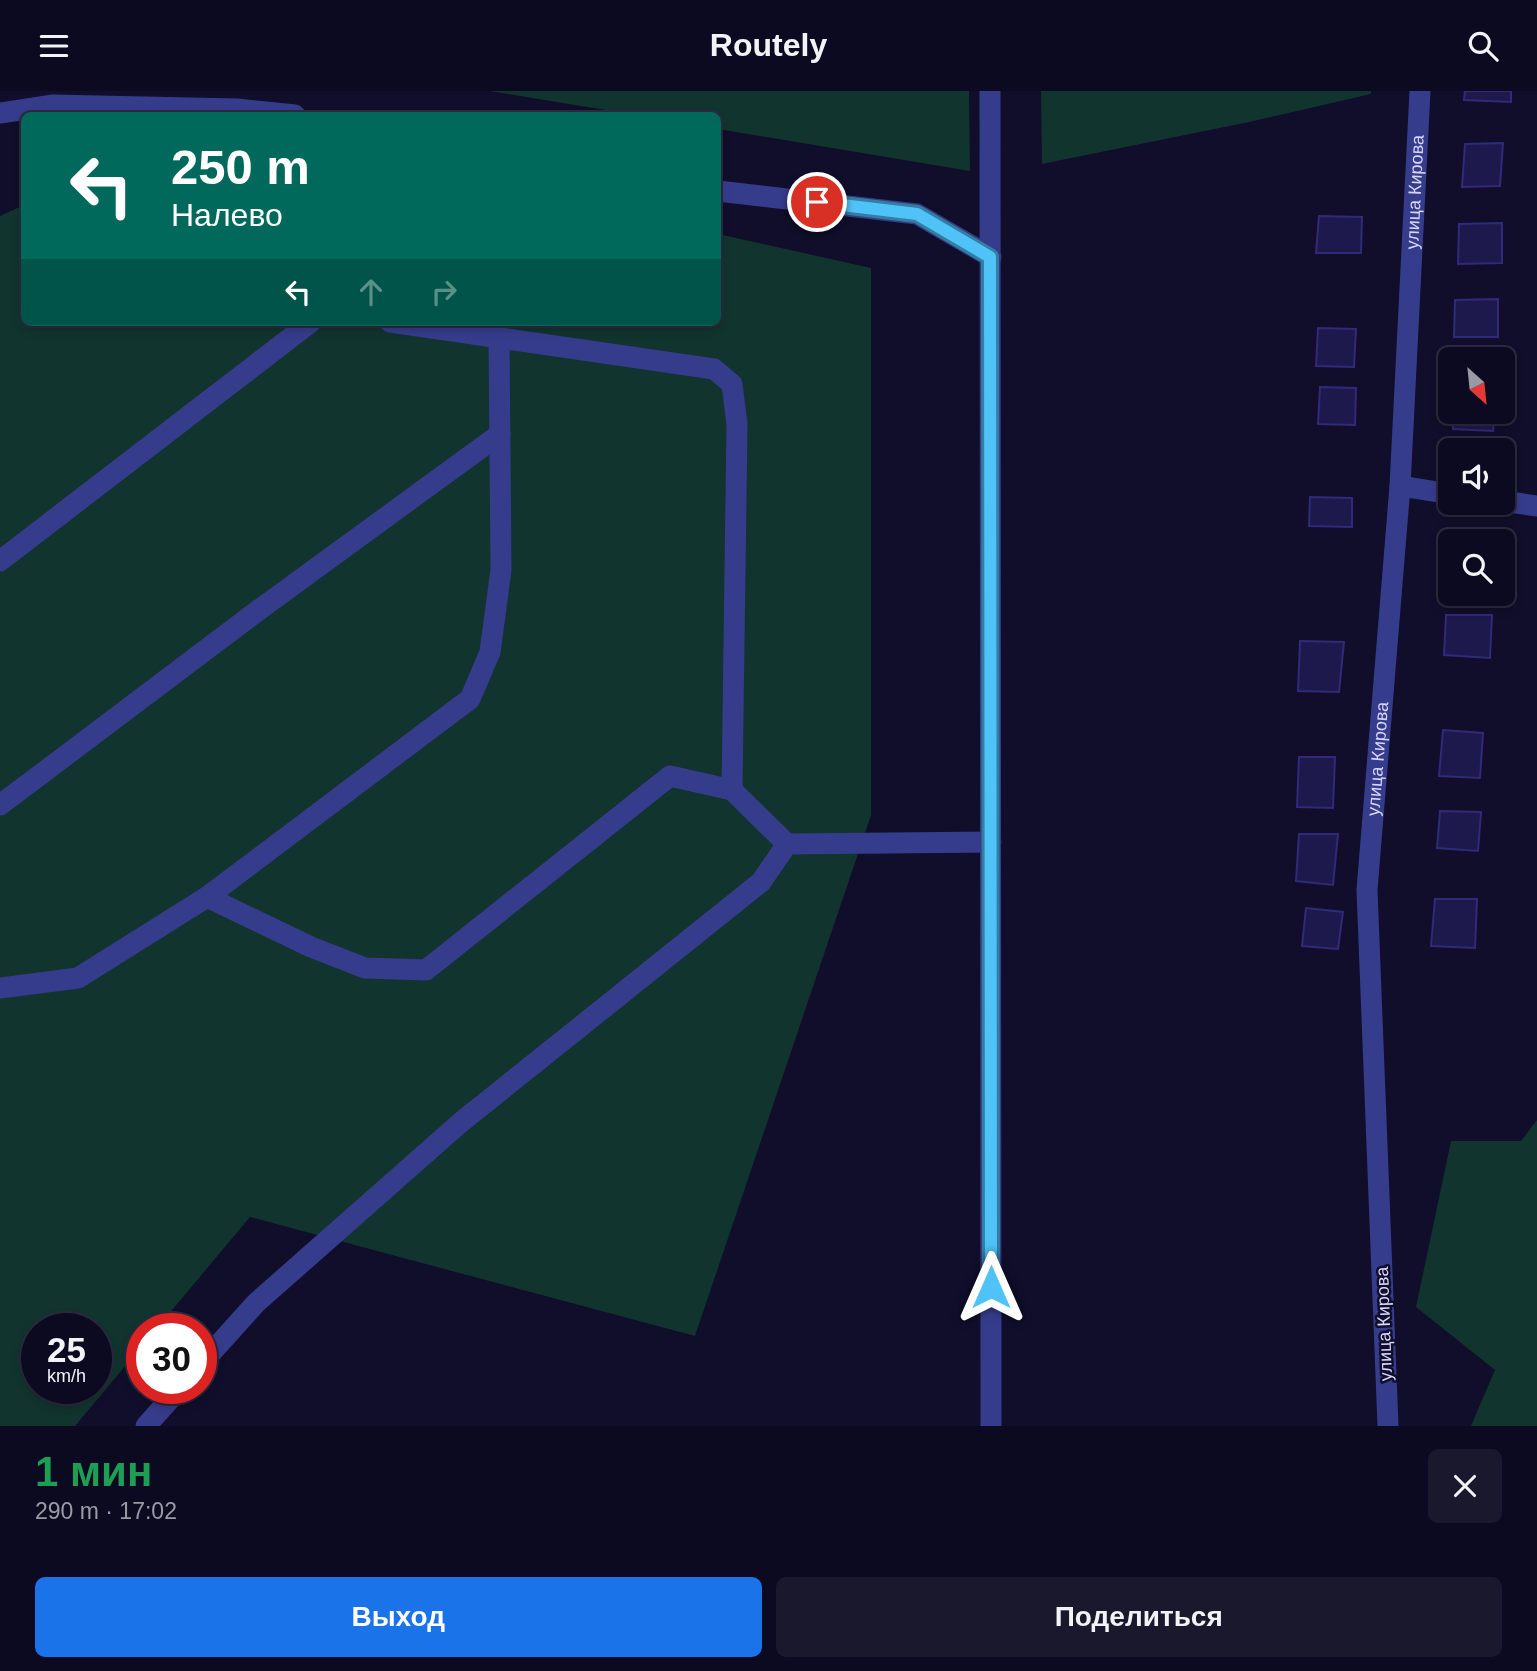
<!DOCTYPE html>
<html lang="ru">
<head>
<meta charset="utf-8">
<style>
  :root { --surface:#0c0a20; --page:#1a182d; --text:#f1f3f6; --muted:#9a9aa5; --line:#2c2b3e; --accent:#1a73e8 }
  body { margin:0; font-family:Arial,sans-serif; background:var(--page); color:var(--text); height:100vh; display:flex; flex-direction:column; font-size:26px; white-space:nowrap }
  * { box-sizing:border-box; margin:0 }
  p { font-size:23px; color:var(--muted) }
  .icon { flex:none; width:38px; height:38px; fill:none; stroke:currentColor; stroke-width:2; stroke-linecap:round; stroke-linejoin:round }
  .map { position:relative; height:1335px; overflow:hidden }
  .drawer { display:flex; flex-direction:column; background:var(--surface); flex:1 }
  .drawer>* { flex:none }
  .banner { position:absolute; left:21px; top:21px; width:700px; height:214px; border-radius:10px; box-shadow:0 4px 10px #0003,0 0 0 2px var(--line); background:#00695c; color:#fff; overflow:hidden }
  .needle { width:46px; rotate:153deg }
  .tools { position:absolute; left:1438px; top:256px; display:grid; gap:14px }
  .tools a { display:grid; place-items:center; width:77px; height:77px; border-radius:10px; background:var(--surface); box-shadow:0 4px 10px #0003,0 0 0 2px var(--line); font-size:35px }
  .speed { position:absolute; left:21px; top:1222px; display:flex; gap:14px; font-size:35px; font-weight:700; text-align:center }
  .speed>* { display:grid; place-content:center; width:91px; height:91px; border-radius:50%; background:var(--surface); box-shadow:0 4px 10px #0003,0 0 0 2px var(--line); line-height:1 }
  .speed small { font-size:18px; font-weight:400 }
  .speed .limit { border:10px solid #d22; background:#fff; color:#111 }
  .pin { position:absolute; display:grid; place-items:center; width:60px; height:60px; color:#fff; margin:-30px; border:4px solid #fff; border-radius:50%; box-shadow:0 2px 7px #0007 }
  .me { position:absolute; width:77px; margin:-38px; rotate:0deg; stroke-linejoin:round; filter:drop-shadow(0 0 5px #0008) }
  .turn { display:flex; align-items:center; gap:24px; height:147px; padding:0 35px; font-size:32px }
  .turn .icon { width:91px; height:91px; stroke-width:2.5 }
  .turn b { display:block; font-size:49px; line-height:60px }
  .lanes { display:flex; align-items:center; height:66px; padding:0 35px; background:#0003; justify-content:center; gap:35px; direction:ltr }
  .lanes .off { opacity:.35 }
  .round { display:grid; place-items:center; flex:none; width:74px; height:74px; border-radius:10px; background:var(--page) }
  .summary { display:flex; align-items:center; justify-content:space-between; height:119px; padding:0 35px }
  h1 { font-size:42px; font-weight:800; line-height:52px; color:#1e9e55 }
  .primary-button { display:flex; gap:14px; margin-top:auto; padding:14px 35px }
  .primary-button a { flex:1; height:80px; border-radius:10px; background:var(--accent); color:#fff; font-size:28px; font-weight:800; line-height:80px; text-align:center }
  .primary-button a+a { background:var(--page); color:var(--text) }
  header { display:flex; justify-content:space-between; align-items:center; height:91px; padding:0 35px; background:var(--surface); font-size:32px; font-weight:800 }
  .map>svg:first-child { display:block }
  .green { fill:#11342f; fill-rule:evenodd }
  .building { fill:#1e194c; stroke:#31297a; stroke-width:2 }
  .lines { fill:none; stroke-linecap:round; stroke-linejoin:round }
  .minor { stroke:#363c8c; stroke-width:21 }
  .route-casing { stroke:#337fa1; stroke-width:18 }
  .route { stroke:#4fc3f7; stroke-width:12 }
  .labels { text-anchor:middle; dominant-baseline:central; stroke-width:5; stroke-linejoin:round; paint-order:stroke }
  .street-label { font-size:18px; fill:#d8d7ff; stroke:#100e2a }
</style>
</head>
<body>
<header><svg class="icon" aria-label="menu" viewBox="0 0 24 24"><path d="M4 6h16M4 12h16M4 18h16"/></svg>Routely<svg class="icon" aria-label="search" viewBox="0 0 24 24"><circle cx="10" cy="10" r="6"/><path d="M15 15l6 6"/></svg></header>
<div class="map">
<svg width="1537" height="1335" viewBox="0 0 1537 1335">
  <rect width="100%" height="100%" fill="#100e2a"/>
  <g class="green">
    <path d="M490,0H969L970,80L718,38V24H636Z"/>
    <path d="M1041,0H1371V3L1249,31L1042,73Z"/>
    <path d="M24,114V231H718V143L871,177V724L695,1245L250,1126L157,1237H142V1255L75,1335H0V125ZM37,1237H96V1297H37Z"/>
    <path d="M1537,1029V1335H1471L1495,1279L1416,1216L1451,1050H1521Z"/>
  </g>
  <g class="building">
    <path d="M1465,0H1511V11L1464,9Z"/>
    <path d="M1503,52L1500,95L1462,96L1465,53Z"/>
    <path d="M1319,125L1362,126L1361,162H1316Z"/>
    <path d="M1502,132V172L1458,173L1459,133Z"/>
    <path d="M1498,208V246H1454L1455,209Z"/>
    <path d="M1318,237L1356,238L1354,276L1316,275Z"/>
    <path d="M1320,296L1356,297L1355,334L1318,333Z"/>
    <path d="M1454,320H1495L1493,340L1453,338Z"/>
    <path d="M1310,406L1352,407V436L1309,435Z"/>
    <path d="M1446,440L1492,443V450H1451V487L1443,486Z"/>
    <path d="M1446,524H1492L1490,567L1444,564Z"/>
    <path d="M1300,550L1344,551L1339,601L1298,600Z"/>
    <path d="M1443,639L1483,642L1480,687L1439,685Z"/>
    <path d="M1299,666H1335L1333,717L1297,716Z"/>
    <path d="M1440,720L1481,721L1478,760L1437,757Z"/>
    <path d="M1299,743H1338L1333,794L1296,790Z"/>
    <path d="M1435,808H1477L1475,857L1431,855Z"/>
    <path d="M1306,817L1343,821L1338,858L1302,855Z"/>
  </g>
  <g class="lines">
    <g class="minor">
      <path d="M990,0L991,1335"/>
      <path d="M0,22L53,14L237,18L295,24"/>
      <path d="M718,100L917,123L991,166"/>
      <path d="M390,231L714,278L732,293L737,334L732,699"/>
      <path d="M1400,395L1451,403"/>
      <path d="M1503,410L1537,415"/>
      <path d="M0,470L311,231"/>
      <path d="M0,714L260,518L500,343"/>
      <path d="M207,806L470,608L490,561L501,479L499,247"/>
      <path d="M0,897L78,887L207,806L311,856L365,877L426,879L670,685L732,699L787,753"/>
      <path d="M201,1273L256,1212L460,1032L761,791L787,753L991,751"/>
      <path d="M146,1335L180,1297"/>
      <path id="s1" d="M1388,1335L1367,799L1400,395L1420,0"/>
    </g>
  </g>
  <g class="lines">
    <defs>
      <path id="route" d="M817,111L917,123L990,166L991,1196"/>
    </defs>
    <use href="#route" class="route-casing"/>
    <use href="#route" class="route"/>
  </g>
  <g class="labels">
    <g class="street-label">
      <text stroke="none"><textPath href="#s1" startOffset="1236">улица Кирова</textPath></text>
      <text stroke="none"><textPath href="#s1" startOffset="668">улица Кирова</textPath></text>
      <text transform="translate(1384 1233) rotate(-92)">улица Кирова</text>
    </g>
  </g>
</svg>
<div class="tools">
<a><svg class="needle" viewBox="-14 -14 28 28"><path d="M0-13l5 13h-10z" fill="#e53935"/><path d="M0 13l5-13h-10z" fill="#9a9aa5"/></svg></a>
<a><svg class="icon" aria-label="sound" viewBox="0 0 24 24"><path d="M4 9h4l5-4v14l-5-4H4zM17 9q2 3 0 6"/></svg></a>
<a><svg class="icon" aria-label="search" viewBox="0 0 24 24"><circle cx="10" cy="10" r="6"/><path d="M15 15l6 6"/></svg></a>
</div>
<div class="speed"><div>25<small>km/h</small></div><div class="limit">30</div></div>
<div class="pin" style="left:817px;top:111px;background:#d93025"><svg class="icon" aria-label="arrive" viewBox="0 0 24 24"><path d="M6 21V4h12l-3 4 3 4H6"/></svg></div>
<svg class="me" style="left:991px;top:1196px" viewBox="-20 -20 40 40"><path d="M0-17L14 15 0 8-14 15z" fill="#4fc3f7" stroke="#fff" stroke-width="4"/></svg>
<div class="banner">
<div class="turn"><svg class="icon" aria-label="left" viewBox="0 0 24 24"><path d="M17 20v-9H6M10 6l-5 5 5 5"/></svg><div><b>250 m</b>Налево</div></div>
<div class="lanes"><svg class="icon" aria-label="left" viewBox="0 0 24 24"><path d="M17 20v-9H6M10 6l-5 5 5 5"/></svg><svg class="icon off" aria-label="ahead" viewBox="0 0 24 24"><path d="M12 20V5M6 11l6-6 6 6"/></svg><svg class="icon off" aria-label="right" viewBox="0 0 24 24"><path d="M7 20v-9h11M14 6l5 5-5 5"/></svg></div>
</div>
</div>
<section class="drawer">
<div class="summary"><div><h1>1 мин</h1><p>290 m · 17:02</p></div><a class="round"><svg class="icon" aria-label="close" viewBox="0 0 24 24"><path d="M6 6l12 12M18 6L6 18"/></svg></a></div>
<div class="primary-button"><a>Выход</a><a>Поделиться</a></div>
</section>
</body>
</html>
